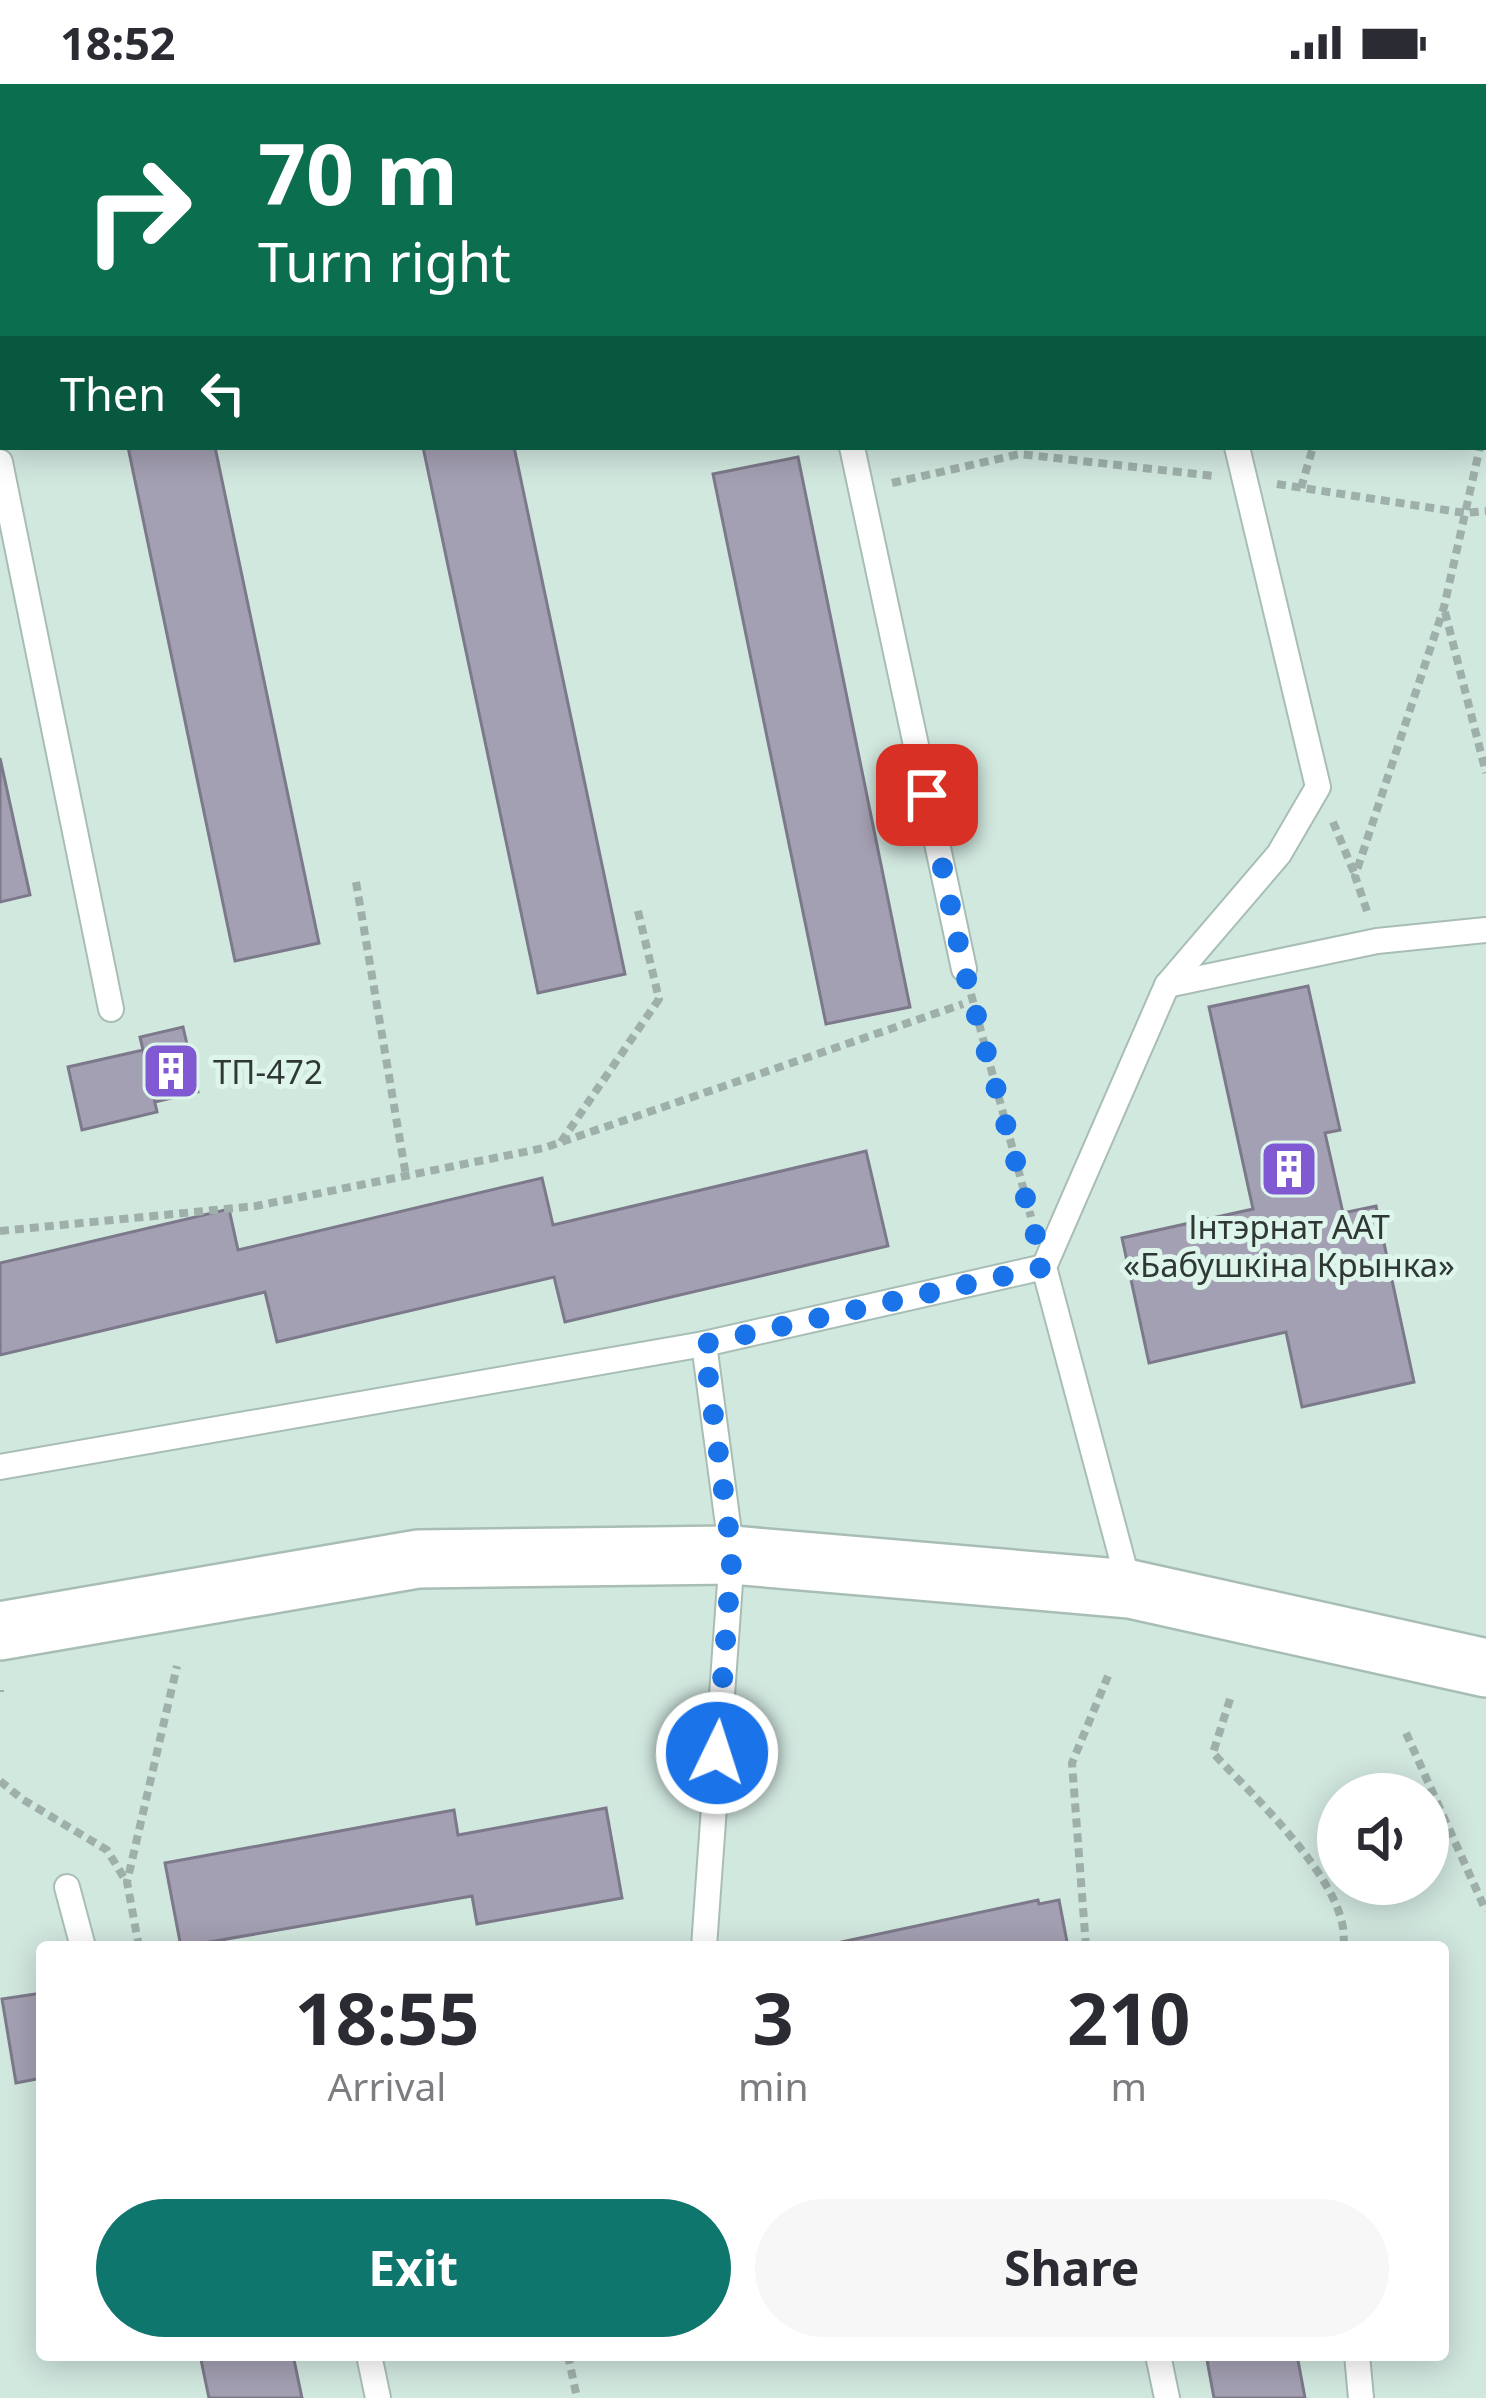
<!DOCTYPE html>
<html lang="en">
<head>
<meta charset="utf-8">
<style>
  :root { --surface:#fff; --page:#f7f7f7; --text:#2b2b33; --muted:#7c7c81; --accent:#0f766e }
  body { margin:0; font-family:"Noto Sans",sans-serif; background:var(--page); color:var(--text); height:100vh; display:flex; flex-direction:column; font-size:45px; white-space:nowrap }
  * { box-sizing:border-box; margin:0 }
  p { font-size:39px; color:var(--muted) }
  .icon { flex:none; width:66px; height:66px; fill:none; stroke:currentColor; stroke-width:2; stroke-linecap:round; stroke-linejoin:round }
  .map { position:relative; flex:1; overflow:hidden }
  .drawer { position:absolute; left:36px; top:1857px; width:1413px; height:420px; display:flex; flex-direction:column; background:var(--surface); border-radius:12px; box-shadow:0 6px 30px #0003 }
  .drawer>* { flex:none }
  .hud { position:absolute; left:0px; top:0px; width:1488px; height:366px; box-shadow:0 6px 30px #0003; background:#0b6e4f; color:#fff; overflow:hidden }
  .controls { position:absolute; left:1317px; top:1689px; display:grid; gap:24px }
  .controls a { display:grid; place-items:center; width:132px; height:132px; border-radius:50%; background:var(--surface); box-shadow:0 6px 30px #0003; font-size:60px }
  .pin { position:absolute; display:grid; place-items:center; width:102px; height:102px; color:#fff; margin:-51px; border-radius:24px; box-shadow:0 6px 18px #0006 }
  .me { position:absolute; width:132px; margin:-66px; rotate:4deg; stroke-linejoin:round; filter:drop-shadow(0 0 9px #0008) }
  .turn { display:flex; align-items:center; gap:42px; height:252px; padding:0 60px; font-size:54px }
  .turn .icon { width:156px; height:156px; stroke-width:2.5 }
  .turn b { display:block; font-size:84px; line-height:102px }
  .then { display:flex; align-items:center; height:114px; padding:0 60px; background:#0003; gap:24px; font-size:45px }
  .eta { display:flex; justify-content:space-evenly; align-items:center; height:204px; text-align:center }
  .eta b { font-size:72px; font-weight:700; line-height:84px }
  .cta { display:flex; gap:24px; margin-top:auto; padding:24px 60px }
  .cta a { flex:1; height:138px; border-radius:72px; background:var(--accent); color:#fff; font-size:48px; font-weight:700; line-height:138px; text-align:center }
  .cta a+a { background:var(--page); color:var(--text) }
  .status { display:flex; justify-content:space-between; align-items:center; height:84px; padding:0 60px; background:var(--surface); direction:ltr }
  .status svg { height:33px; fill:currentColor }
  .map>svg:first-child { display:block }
  .building { fill:#a4a0b3; stroke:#7c798a; stroke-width:3 }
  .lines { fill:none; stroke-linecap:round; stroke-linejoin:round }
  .service-casing { stroke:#a8beb5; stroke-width:28 }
  .tertiary-casing { stroke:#a8beb5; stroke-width:62 }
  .path { stroke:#9eb0a9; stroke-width:8; stroke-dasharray:9 6; stroke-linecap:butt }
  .service { stroke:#fff; stroke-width:24 }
  .tertiary { stroke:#fff; stroke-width:57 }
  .route { stroke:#1a73e8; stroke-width:21; stroke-dasharray:0 37.8 }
  .labels { text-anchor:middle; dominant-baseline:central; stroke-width:10; stroke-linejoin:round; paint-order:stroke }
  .poi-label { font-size:33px; fill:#2f3835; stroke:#def5ec; text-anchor:start }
</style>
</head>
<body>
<div class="status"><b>18:52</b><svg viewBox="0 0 49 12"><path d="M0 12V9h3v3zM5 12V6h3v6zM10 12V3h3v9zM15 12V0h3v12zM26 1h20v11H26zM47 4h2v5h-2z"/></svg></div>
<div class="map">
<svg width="1486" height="2314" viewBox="0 0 1486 2314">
  <rect width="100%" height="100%" fill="#d1e8df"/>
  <g class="building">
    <path d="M128,363H215L319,859L235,877Z"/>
    <path d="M423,363H514L625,890L538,909Z"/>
    <path d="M798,373L910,923L826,940L713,390Z"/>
    <path d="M0,674L30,811L0,818Z"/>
    <path d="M1308,902L1340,1046L1325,1049L1343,1129L1376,1122L1414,1298L1302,1323L1286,1248L1149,1279L1122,1154L1253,1125L1209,923Z"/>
    <path d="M183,943L198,1008L155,1018L140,953Z"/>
    <path d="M143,966L157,1028L82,1046L68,983Z"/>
    <path d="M866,1067L888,1162L565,1238L554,1193L277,1258L265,1208L0,1271V1179L229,1125L238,1166L542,1094L553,1141Z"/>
    <path d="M606,1724L622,1814L477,1840L472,1812L181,1863L165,1779L454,1726L458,1751Z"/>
    <path d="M1038,1816L1039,1820L1059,1816L1068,1863H818Z"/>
    <path d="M42,1909V1994L16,1999L2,1915Z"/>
    <path d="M200,2271H293L302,2314H209Z"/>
    <path d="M1233,2271H1297L1305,2314H1214L1207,2276Z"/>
  </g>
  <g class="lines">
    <defs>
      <g id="service">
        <path d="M1146,0L1147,3"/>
        <path d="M852,363L964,885"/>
        <path d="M0,378L111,925"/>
        <path d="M1167,901L1377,857L1486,846"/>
        <path d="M704,1260L1044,1183"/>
        <path d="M0,1383L704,1260L732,1471L704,1863"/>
        <path d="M1130,1505L1044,1183L1167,901L1279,770L1318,703L1237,363"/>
        <path d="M67,1803L83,1863"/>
        <path d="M369,2271L378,2314"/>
        <path d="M1158,2271L1167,2314"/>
        <path d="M1357,2271L1361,2314"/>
      </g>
      <path id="tertiary" d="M0,1547L418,1475L732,1471L1130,1505L1486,1584"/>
    </defs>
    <use href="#service" class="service-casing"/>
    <use href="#tertiary" class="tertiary-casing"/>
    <g class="path">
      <path d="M1415,3L1417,0"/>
      <path d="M1485,120L1486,119"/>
      <path d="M1485,342L1486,338"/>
      <path d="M892,399L1020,370L1214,392"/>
      <path d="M1277,400L1465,429L1486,427"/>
      <path d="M1301,404L1313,363"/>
      <path d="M1445,528L1486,689"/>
      <path d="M1333,738L1355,791"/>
      <path d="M356,798L406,1092"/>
      <path d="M1367,827L1355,792L1444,523L1480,363"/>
      <path d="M971,910L1031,1133"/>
      <path d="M561,1058L659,915L637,823"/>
      <path d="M0,1147L256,1122L544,1064L963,920"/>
      <path d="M0,1608V1606"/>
      <path d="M1230,1615L1213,1669C1252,1711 1354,1804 1343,1863"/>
      <path d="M1406,1649L1486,1827"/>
      <path d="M0,1697L22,1715L107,1766L126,1797"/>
      <path d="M139,1863L127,1798L177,1582"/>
      <path d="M1086,1863L1072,1679L1108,1592"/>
      <path d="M568,2271L577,2314"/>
    </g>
    <use href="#service" class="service"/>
    <use href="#tertiary" class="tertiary"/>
  </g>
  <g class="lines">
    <path class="route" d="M717,1669L732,1471L704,1260L1044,1183L964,885L927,711"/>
  </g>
  <defs>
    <symbol id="building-square" viewBox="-11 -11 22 22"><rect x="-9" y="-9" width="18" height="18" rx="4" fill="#8159d3" stroke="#def5ec"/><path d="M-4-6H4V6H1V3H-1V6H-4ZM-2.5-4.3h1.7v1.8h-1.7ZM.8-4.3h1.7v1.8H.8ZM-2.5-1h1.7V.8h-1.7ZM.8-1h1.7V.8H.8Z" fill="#fff"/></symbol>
  </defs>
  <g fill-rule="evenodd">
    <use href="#building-square" x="138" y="954" width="66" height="66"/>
    <use href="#building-square" x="1256" y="1052" width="66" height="66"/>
  </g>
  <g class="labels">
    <g class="poi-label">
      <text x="213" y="987">ТП-472</text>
      <text x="1289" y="1142" text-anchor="middle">Інтэрнат ААТ<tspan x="1289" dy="38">«Бабушкіна Крынка»</tspan></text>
    </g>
  </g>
</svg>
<div class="controls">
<a><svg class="icon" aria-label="sound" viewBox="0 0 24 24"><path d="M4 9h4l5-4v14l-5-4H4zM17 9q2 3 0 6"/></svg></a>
</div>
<div class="pin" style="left:927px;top:711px;background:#d93025"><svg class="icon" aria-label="arrive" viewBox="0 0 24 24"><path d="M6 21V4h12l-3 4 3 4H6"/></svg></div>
<svg class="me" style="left:717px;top:1669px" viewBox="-20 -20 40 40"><circle r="17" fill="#1a73e8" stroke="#fff" stroke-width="3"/><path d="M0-11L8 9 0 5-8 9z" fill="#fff"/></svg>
<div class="hud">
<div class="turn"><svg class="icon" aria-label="right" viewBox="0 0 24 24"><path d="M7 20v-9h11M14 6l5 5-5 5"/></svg><div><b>70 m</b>Turn right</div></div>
<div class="then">Then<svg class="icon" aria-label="left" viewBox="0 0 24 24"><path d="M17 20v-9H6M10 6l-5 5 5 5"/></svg></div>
</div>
<section class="drawer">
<div class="eta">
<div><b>18:55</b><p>Arrival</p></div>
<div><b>3</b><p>min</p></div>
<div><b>210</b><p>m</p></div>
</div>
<div class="cta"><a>Exit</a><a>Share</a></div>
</section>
</div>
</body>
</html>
